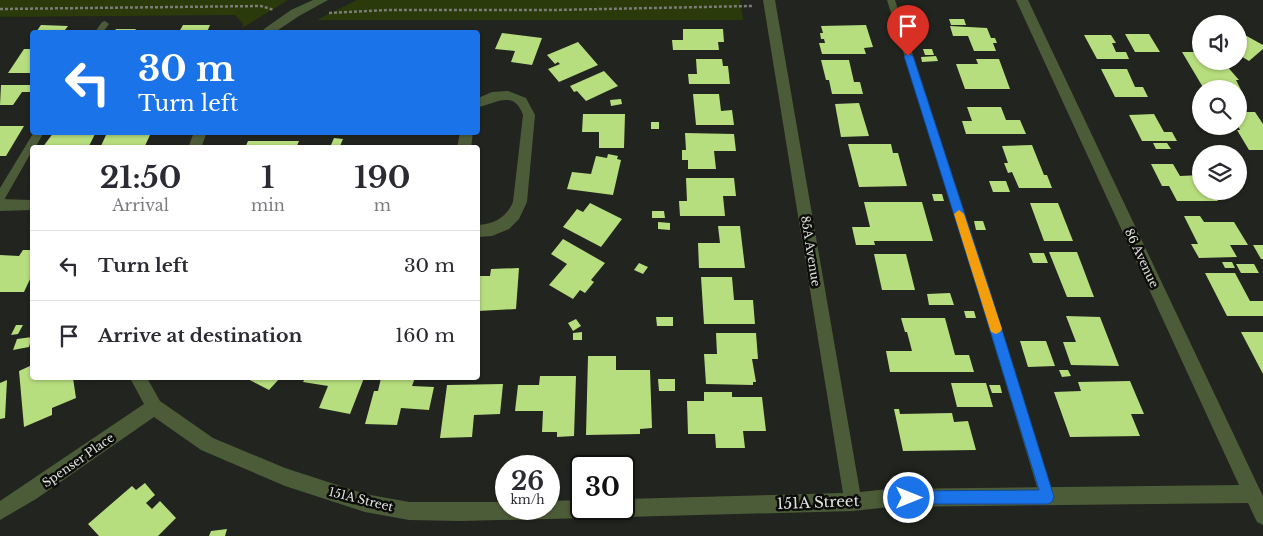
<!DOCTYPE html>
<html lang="en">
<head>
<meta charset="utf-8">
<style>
  :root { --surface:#fff; --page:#f7f7f7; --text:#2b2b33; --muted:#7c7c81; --line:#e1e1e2 }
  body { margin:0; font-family:"Libre Baskerville",serif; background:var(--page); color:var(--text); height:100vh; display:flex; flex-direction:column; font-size:19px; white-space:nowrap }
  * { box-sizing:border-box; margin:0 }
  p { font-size:16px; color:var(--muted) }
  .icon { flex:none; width:28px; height:28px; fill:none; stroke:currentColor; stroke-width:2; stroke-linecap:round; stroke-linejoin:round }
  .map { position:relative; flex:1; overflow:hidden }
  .drawer { position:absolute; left:30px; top:145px; width:450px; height:235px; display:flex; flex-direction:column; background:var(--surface); border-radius:5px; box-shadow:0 1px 4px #0004 }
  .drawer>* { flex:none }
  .banner { position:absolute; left:30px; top:30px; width:450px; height:105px; border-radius:5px; box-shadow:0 1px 4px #0004; background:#1a73e8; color:#fff; overflow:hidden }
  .buttons { position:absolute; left:1192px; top:15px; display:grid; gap:10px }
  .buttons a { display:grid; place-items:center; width:55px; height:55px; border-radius:50%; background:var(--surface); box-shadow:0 1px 4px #0004; font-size:25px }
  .speed { position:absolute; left:495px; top:455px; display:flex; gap:10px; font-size:25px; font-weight:700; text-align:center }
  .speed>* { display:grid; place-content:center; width:65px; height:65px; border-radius:50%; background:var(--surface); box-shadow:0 1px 4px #0004; line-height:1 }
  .speed small { font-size:12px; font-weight:400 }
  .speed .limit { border:2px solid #111; border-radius:8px; background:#fff; color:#111 }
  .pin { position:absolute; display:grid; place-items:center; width:42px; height:42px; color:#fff; margin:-51px -21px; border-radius:50% 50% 50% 0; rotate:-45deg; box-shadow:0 0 5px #0007 }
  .pin .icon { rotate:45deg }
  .me { position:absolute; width:55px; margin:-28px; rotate:90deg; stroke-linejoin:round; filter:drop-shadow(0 0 4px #0008) }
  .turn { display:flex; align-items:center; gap:18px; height:105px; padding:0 25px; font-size:22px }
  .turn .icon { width:65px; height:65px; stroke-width:2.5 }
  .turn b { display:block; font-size:35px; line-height:42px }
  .eta { display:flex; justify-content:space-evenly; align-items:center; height:85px; text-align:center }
  .eta b { font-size:30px; font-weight:700; line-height:35px }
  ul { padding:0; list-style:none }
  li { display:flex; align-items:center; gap:15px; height:70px; padding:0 25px; border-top:1px solid var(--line) }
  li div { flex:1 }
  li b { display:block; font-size:19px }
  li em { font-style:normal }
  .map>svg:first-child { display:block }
  .green { fill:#2a3a0a }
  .building { fill:#b7de7e }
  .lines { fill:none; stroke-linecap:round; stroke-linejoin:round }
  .path { stroke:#7a7c77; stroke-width:2.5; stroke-dasharray:3 2; stroke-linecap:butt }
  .lane { fill:#4d5c38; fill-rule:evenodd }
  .street { fill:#4d5c38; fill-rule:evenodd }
  .route { fill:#1a73e8; stroke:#114b97 }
  .slow { fill:#f59e0b }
  .labels { text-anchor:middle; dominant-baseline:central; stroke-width:5; stroke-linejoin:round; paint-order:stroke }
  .street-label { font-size:12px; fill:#e1e3df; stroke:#0c0d0b }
  .near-street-label { font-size:15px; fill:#e1e3df; stroke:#0c0d0b }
</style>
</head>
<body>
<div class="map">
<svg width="1263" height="536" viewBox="0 0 1263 536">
  <rect width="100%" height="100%" fill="#22241f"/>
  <g class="green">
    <path d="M0,0H288L242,28L243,24L235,15L0,17Z"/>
    <path d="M357,0H740L743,20H317Z"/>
  </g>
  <g class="building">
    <path d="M949,19H964L966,25H951Z"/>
    <path d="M41,25L68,26L65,30L85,31L84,32H36Z"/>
    <path d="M183,25H210L207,32H179Z"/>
    <path d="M866,25L873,47L864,48L866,54H822L819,43H825L824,39H821L820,33H823L821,26Z"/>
    <path d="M950,26L987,28L991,38H995L997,43H993L996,51H974L968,36H953Z"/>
    <path d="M116,29H136L134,32H114Z"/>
    <path d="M683,29H723L724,42H718L719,50H673L672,40H683Z"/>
    <path d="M502,33L542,38L532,65L511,62L515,51L495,49Z"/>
    <path d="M1125,34H1149L1160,52H1135Z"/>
    <path d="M1243,34L1263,45V49L1249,61L1239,55V37Z"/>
    <path d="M1084,35H1111L1116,43H1112L1116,52H1126L1129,59H1097Z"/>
    <path d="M578,42L598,65L559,82L548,69L560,64L558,62L555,64L547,55Z"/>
    <path d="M24,49H32V70L31,73H8Z"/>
    <path d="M923,49H932L934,55H925Z"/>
    <path d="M1182,52H1201V61H1220L1225,64L1239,80H1236L1245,98H1239V89H1204Z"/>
    <path d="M936,56L938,61L922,62L921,57Z"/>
    <path d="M696,59H722L723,66H728L730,84H689L688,74H697Z"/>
    <path d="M976,59H999L1010,89H965L956,64H978Z"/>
    <path d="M821,60H849L854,82H860L863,94H832L829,80H826Z"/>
    <path d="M1101,69H1127L1135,87H1143L1148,97H1115Z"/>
    <path d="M604,71L618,86L586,101L577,91L574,92L570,86Z"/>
    <path d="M1,85H32V92H22L13,105H0Z"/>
    <path d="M693,94H719L721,111L732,110L734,125H696Z"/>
    <path d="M621,99L622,104L611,106L610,100Z"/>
    <path d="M859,103L869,136L841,137L835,104Z"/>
    <path d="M1239,105H1241L1245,112H1255L1263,124V150H1249L1237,130H1240L1238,126Z"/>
    <path d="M967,107H1001L1006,120H1020L1026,134H966L962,121H972Z"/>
    <path d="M583,114H625L624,148H599V132H582Z"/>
    <path d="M1154,114L1164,132H1172L1177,141H1142L1129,115Z"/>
    <rect x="651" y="122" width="8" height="7"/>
    <path d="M0,126H24L6,156H0Z"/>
    <path d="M54,132H96L88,148H42Z"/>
    <path d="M685,133L734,134L736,151H714L716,169H688V160H682V150H686Z"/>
    <path d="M106,135H150L144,148H100Z"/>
    <path d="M334,138L343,139L340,146L331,145Z"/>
    <path d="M248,141H299L296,148H245Z"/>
    <path d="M1153,143H1167L1171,149H1156Z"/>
    <path d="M848,144H891L893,153H898L907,186L859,187Z"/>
    <path d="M1032,145L1044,175H1047L1052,188H1019L1012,172L1008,173L1004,163H1008L1002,146Z"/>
    <path d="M608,154L618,156L617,159L621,160L613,195L567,189L572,172L591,174L596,156L607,158Z"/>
    <path d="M1151,164H1173L1180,176L1201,175V191H1213L1218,201H1177L1169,186H1162Z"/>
    <path d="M686,178H734L736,196H723L725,216H680L679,201H687Z"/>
    <path d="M989,181H1006L1010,192H993Z"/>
    <path d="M932,194H942L944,201H934Z"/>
    <path d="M864,202H922L933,241H874L875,245H856L852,227H870Z"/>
    <path d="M590,203L622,219L601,247L563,227L577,209L583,212Z"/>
    <path d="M1030,203H1058L1073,241H1044Z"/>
    <path d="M652,211H664L665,218H652Z"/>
    <path d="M1184,216H1200L1204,222H1234L1248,245H1230L1237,257L1199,258L1191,244H1198Z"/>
    <path d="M974,221H983L986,230H976Z"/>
    <path d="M658,222L670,223V230L658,229Z"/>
    <path d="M718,226H740L745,268H699L698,243H720Z"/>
    <path d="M563,239L605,263L591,280L594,282L585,293L580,290L573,299L549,285L567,264L551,254Z"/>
    <path d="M1253,245H1263V259H1261Z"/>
    <path d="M23,250H32V275L24,292H0V255L19,256Z"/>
    <path d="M1049,252H1077L1094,297H1067Z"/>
    <path d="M1029,253H1044L1048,263H1033Z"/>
    <path d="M874,254H906L915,290H882Z"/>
    <path d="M1222,262H1232L1235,268H1225Z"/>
    <path d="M639,263L648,267L643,274L634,270Z"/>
    <path d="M1236,264H1254L1259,273H1241Z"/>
    <path d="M519,268L516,309L478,311V276H490L491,269Z"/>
    <path d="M1205,273H1235L1250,301H1263V316H1227Z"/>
    <path d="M701,277H732L734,300H753L755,324H704Z"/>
    <path d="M950,293L954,305H929L927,294Z"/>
    <path d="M964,311H974L976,318H966Z"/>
    <path d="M1066,316L1100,317L1119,366L1071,365L1063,342H1076Z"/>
    <path d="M656,317H673V326H657Z"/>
    <path d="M901,318H945L955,355H969L974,372H890L886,351H912L907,332H905Z"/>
    <path d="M576,319L581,326L573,331L568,323Z"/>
    <path d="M16,325H23L18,334L11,335Z"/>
    <path d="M582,332V340H573V333Z"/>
    <path d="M1241,332H1263V374Z"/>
    <path d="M716,333H756L758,359H752L756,382H753V385L706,384L704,354H717Z"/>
    <path d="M32,337L29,347L13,350L17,339Z"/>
    <path d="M1020,341H1046L1055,366L1028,367Z"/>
    <path d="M588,356H616V370H650L652,428L640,429V434L586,435Z"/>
    <path d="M32,365V378H73L76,398L52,408V415L24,427L19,371Z"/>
    <path d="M1059,370H1068L1071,376L1062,377Z"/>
    <path d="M540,376H576L574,436L557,437V432H542L543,411H515L518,385H539Z"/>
    <path d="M246,378H280L269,390Z"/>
    <path d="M305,378H364L350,414L319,408L328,386L303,382Z"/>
    <path d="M381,378H415L412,386L434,387L429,410L401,408L397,425L365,424L374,391H378Z"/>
    <path d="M658,379H675V391H659Z"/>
    <path d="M7,380L5,418L0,419V383Z"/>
    <path d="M1130,381L1144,414H1131L1140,436L1070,437L1054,392L1081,391L1078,382Z"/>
    <path d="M951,383H986L993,407H957Z"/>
    <path d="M503,384L500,414L474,415L472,437L440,438L447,385Z"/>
    <path d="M989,385H1000L1002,393H992Z"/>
    <path d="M704,392H732V397H762L766,431H743L745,448H716L715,434H688L687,401H704Z"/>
    <path d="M894,409H899L900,414L952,413L954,422L968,421L976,450L903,451Z"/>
    <path d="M145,483L155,495L146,503L152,509L160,501L176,518L158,536H99L88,524L132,486L136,490Z"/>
    <path d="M227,529L225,536H209L211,531Z"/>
  </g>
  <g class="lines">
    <g class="path">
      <path d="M0,9L261,6L274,10"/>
      <path d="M329,13L387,10H554L752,6"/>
    </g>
    <g class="lane">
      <path d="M887,0H895L989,288L1054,497L1052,502L1047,504L1042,502L1040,497L977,288Z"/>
      <path d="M105,21L109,24L103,32H95L102,22Z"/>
      <path d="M34,132H44L35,148H32V151L4,200L0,201V188Z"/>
    </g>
    <g class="street">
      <path d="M313,0H328L299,16L275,32H262L264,29L291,10Z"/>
      <path d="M763,0H775L860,492L889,489L1239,485L1016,0H1028L1259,488L1263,496V525L1257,522L1248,503L889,507L853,511L624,517L618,514L615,509H624V499L843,493Z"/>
      <path d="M508,91L526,98L535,115L527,202L519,219L509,229L492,236L478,237V225C494,224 506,218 513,202L523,115C514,89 495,104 478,107V98L492,92Z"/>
      <path d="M194,132H207L201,148H188Z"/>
      <path d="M460,132H473L471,148H457Z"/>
      <path d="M0,199L32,200V210L0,211Z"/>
      <path d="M130,378H147L160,401L213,438L285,468L365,494L409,502H506V509H549V501L581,500V509H597L594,515L588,518L460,521L409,520L365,512L285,486L201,450L154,417L36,499L0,520V501L144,404Z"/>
    </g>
  </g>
  <path class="route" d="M908,53L913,56L989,288L1054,497L1052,502L1048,504H909L904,502L902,498L904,493L909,491L1039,490L977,288L904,56Z"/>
  <path class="slow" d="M959,210L964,214L1002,329L1000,332L996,334L991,332L990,329L954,214Z"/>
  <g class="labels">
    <g class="street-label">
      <text transform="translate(811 251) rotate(81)">85A Avenue</text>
      <text transform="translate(1142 258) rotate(65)">86 Avenue</text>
      <text transform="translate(78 460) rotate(-35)">Spenser Place</text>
      <text transform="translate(361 499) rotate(14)">151A Street</text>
    </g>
    <g class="near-street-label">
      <text transform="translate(818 502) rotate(-2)">151A Street</text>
    </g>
  </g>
</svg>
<div class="buttons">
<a><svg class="icon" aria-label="sound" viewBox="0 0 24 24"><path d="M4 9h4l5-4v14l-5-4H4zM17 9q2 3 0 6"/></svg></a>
<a><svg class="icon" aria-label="search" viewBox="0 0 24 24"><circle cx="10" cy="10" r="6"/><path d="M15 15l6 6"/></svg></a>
<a><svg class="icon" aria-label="layers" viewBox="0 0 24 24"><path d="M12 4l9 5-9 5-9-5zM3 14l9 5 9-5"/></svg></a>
</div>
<div class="speed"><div>26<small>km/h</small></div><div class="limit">30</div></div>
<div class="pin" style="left:908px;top:56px;background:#d93025"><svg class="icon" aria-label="arrive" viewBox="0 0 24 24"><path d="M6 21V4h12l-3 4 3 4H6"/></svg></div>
<svg class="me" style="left:909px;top:498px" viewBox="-20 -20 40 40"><circle r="17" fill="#1a73e8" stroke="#fff" stroke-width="3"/><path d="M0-11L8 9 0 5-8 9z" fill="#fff"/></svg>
<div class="banner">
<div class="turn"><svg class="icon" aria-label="left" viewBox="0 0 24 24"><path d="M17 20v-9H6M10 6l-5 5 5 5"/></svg><div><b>30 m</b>Turn left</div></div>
</div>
<section class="drawer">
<div class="eta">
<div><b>21:50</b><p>Arrival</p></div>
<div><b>1</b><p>min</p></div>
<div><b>190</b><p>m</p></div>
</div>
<ul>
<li><svg class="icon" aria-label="left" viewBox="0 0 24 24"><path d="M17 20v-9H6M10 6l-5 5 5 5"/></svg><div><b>Turn left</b></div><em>30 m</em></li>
<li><svg class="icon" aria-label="arrive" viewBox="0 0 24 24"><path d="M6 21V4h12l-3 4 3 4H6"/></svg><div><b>Arrive at destination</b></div><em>160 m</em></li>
</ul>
</section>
</div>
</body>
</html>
